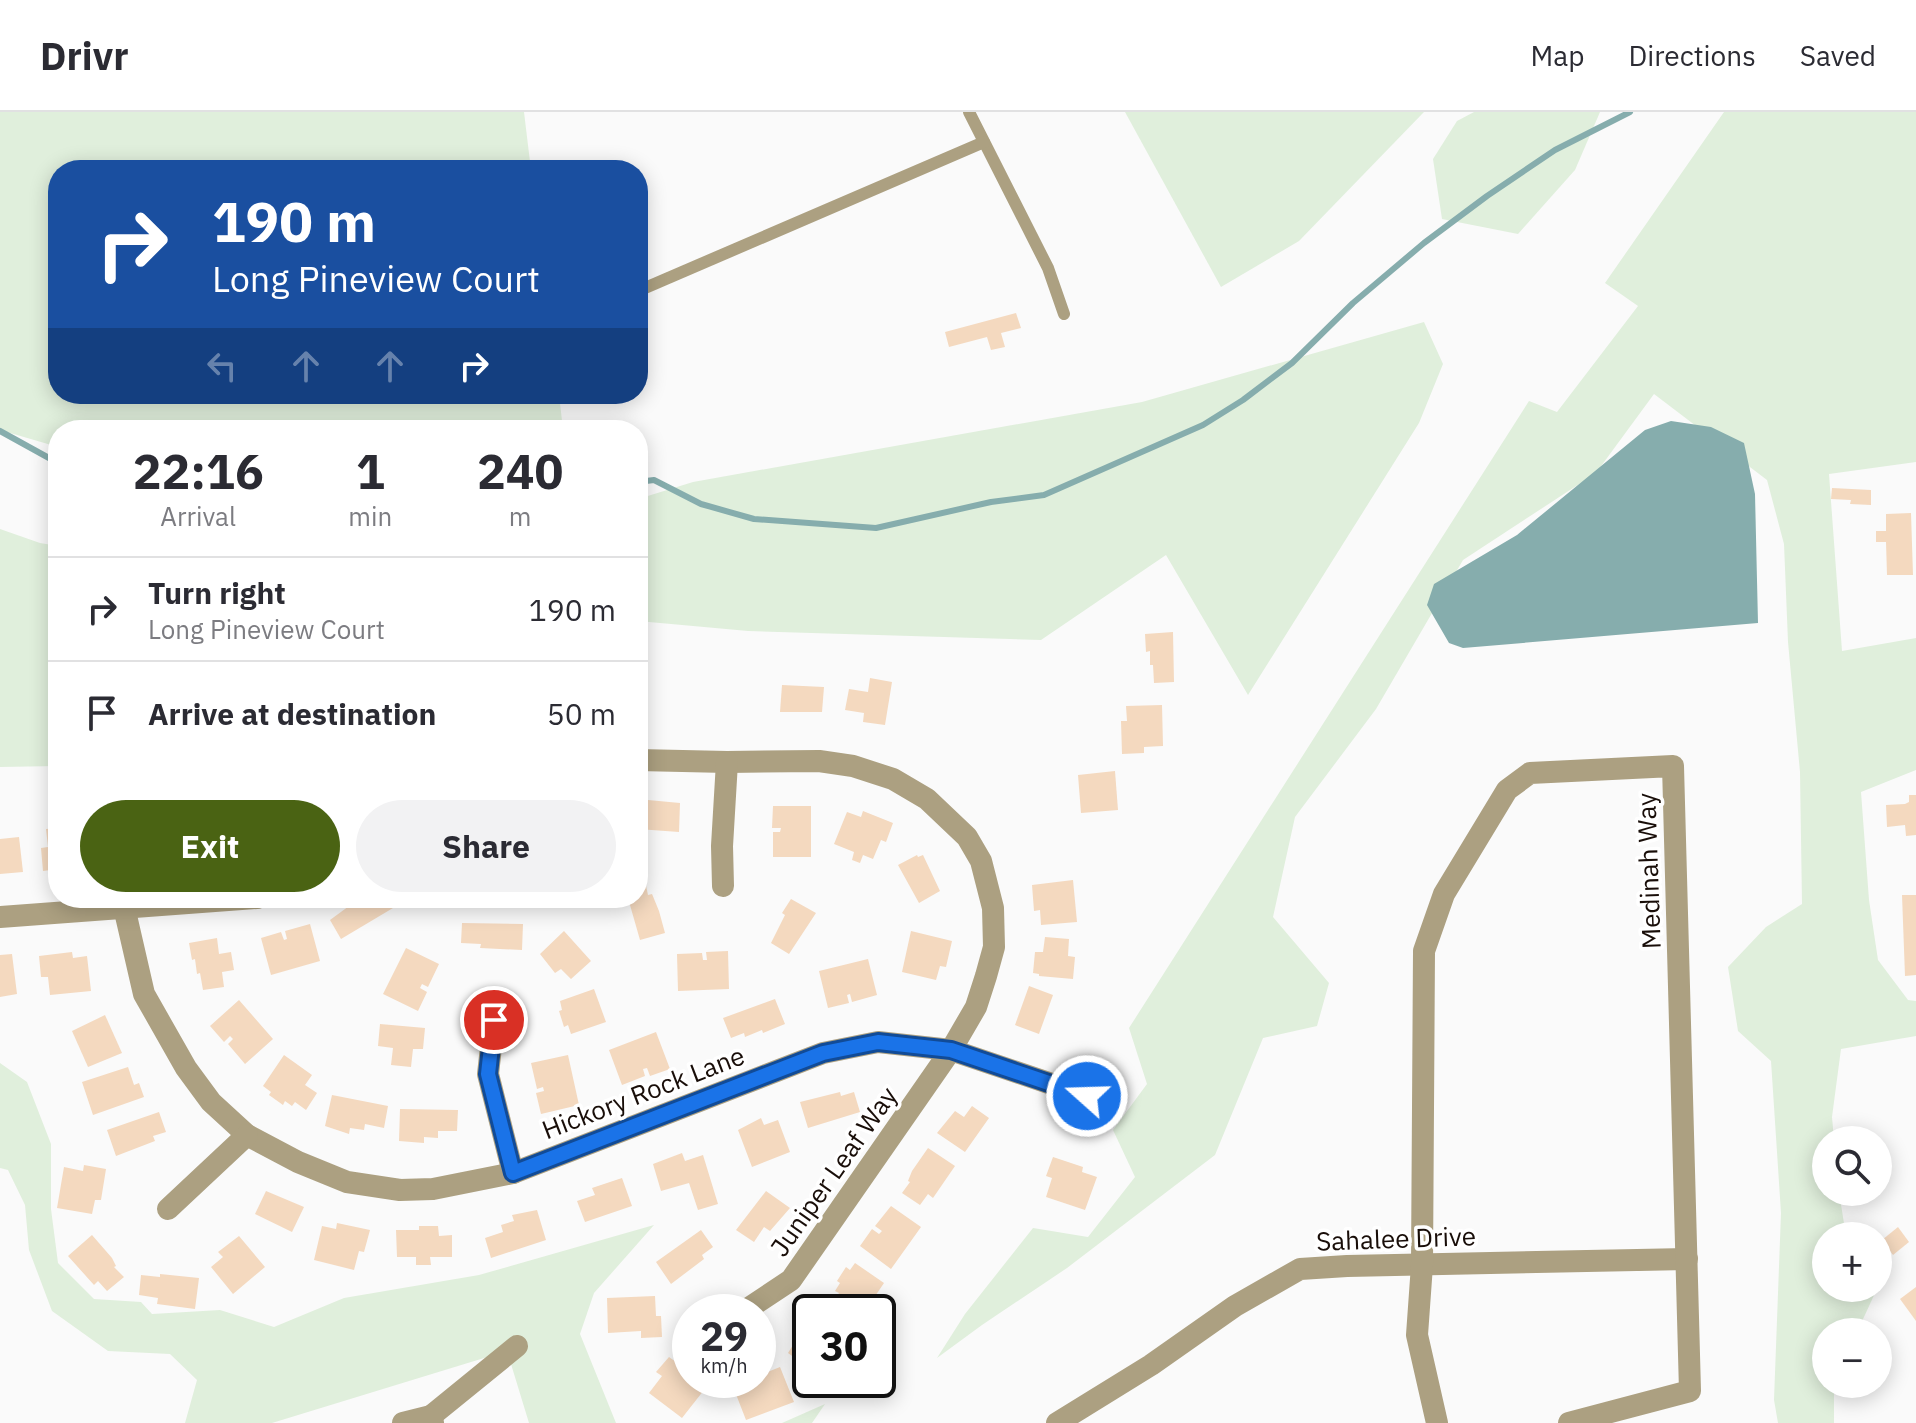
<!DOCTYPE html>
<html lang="en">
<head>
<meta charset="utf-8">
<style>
  :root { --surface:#fff; --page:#f2f2f3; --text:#2b2b33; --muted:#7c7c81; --line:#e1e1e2; --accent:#4a6313 }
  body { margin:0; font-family:"IBM Plex Sans",sans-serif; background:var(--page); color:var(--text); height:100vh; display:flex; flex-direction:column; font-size:30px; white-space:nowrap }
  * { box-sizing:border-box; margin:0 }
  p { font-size:26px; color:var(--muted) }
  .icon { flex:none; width:44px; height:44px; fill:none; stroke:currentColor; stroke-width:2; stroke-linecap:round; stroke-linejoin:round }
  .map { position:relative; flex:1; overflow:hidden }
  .panel { position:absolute; left:48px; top:308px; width:600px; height:488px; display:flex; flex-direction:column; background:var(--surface); border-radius:32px; box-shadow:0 4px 20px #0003 }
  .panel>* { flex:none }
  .guide { position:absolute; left:48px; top:48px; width:600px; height:244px; border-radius:32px; box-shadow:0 4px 20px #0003; background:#1a4fa0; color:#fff; overflow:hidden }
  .buttons { position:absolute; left:1812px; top:1014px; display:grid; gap:16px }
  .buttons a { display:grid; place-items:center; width:80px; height:80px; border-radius:50%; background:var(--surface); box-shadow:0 4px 20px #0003; font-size:40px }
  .speed { position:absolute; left:672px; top:1182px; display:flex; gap:16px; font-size:40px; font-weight:700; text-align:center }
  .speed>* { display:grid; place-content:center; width:104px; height:104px; border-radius:50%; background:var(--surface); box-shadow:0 4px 20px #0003; line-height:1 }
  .speed small { font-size:20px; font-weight:400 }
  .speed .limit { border:4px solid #111; border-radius:12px; background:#fff; color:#111 }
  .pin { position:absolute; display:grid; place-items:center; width:68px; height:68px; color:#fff; margin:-34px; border:4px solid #fff; border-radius:50%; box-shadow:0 2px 8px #0007 }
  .me { position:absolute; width:88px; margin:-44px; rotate:290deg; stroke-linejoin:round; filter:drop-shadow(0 0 6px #0008) }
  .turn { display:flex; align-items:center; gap:28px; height:168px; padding:0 32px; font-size:36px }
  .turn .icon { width:104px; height:104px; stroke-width:2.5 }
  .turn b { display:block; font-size:56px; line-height:68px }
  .lanes { display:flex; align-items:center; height:76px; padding:0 32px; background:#0003; justify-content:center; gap:40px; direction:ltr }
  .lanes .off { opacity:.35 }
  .eta { display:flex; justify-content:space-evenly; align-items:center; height:136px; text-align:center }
  .eta b { font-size:48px; font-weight:700; line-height:56px }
  .cta { display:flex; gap:16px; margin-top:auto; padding:16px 32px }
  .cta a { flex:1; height:92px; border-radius:48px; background:var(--accent); color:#fff; font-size:32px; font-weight:700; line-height:92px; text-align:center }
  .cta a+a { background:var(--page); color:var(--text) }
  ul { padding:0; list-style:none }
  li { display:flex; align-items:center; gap:24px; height:104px; padding:0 32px; border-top:2px solid var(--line) }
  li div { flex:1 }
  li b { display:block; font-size:30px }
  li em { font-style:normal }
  header { display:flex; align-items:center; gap:48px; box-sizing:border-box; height:112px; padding:0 40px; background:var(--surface); border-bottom:2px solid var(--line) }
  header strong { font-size:38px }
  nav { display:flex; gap:44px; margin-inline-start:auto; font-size:28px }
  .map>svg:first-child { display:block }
  .green { fill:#e0efdc }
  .water { fill:#86adad }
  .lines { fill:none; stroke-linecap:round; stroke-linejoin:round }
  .stream { stroke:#86adad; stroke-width:6 }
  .building { fill:#f4d9bf }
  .service { stroke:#aca081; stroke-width:12 }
  .minor { stroke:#aca081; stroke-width:22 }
  .route-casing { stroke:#114b97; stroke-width:20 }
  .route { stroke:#1a73e8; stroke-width:14 }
  .labels { text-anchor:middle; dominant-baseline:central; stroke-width:7; stroke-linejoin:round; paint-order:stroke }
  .street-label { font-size:26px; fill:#190e09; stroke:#fff }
</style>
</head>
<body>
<header>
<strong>Drivr</strong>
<nav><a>Map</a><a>Directions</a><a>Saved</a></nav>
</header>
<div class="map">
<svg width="1916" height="1311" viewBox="0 0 1916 1311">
  <rect width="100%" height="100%" fill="#fafafa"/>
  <g class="green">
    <path d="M0,0H524L531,58H58V282H559L563,318H58V335L0,318Z"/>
    <path d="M1125,0H1424L1299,129L1221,175Z"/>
    <path d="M1474,0H1600L1575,58L1518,122L1442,107L1433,47L1457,9Z"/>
    <path d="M1724,0H1916V350L1829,362L1842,539L1916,526V658L1861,680L1869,788L1878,848L1908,888L1916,889V924L1841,937L1832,1005L1834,1028H1826V1080H1839L1846,1124H1826V1176H1875L1876,1179L1857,1220H1826V1272H1834V1311H1778L1774,1288L1781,1101L1771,949L1738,919L1728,855L1766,815L1802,792L1800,660L1788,530L1784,432L1767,368L1654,282L1596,361L1463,448L1376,597L1295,705L1273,805L1329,871L1317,914L1263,926L1215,1043L1067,1156L982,1213L937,1246L965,1202L1033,1116L1088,1125L1135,1065L1113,1018L1147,972L1129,916L1529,289L1557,300L1638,194L1605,171Z"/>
    <path d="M1424,210L1443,252L1419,311L1248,583L1166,443L1041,528L748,519L638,509V387L693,370L1142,290Z"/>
    <path d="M0,417L40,431L58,434V654L0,655Z"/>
    <path d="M0,951L27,970L51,1032V1097L58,1151L94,1187L141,1190L152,1202L220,1198L274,1215L344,1186L479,1163L654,1113L594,1181L580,1222L616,1311H529L507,1239L272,1311H185L197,1268L170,1242L108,1239L52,1199L29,1138L25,1093L8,1058L0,1056Z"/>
    <path d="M825,1292L812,1311H782Z"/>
  </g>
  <path class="water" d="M1671,309L1711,315L1744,331L1755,382L1758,511L1463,536L1449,531L1427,493L1434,472L1517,423L1645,318Z"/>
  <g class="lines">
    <g class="stream">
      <path d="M0,319L58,351"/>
      <path d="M638,370L654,368L701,392L754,407L876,416L991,390L1044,383L1203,313L1243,288L1292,251L1353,191L1424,131L1487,84L1555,38L1630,0"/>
    </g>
  </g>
  <g class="building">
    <path d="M1016,201L1021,216L1001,221L1005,235L991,238L987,225L949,235L945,220Z"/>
    <path d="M1832,376L1871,378V393L1850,392L1851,388L1831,387Z"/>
    <path d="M1911,401L1913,463H1887L1886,430H1876V419H1886V402Z"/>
    <path d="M1173,520L1174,570L1154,571L1153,553H1150V539L1146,540L1145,522Z"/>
    <path d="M870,566L892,570L885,613L863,610L864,601L845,598L849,577L868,580Z"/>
    <path d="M782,573L824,575L822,600H780Z"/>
    <path d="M1162,593L1163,634L1144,635V641L1122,642L1121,609H1127L1126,594Z"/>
    <path d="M1115,659L1118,698L1081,701L1078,663Z"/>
    <path d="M1909,683H1916V723L1906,724L1905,713L1887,715L1886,693L1905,692L1909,690Z"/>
    <path d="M648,688L680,691L679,720L638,717V696H648Z"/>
    <path d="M773,694H811V745H773V720H780L781,716H772Z"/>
    <path d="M863,699L893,711L886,730L881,728L873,747L863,743L860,751L852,748L854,740L834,732L847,700L861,705Z"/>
    <path d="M58,716V757L43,759L41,736L48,735L46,717Z"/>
    <path d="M19,725L23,760L0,762V727Z"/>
    <path d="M917,743L918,745L923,743L940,779L919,791L898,753Z"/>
    <path d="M1073,768L1077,810L1041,813L1040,798L1034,799L1032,773Z"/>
    <path d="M645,769L648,783L652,782L659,799L665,821L640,828L628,786H638V771Z"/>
    <path d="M1902,783H1916V863L1905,864Z"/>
    <path d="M360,786H388L393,796L341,827L330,808Z"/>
    <path d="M791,787L816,801L789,842L771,831L785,803L782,801Z"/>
    <path d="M462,811L523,812L522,838L480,836L481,832L461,831Z"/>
    <path d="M310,812L320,849L271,863L261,826L281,820L284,828L287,827L285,819Z"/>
    <path d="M564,819L591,849L571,867L561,857L555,861L540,842Z"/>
    <path d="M911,819L952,829L946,855L940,854L936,868L902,860Z"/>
    <path d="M1045,825L1069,827L1068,844L1075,845L1073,867L1039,864V862L1033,861L1035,840H1043Z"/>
    <path d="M217,826L219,842L231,840L234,858L222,860L224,875L203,878L200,861L197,862L195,847L192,848L189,831Z"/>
    <path d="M406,836L439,852L428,875L422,872L420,876L427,880L418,899L383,882Z"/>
    <path d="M728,839L729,877L678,879L677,842L702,841L703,848H707L706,840Z"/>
    <path d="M72,840L73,846L87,844L91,879L50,883L48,865H41L39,844Z"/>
    <path d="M12,842L17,882L0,885V843Z"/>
    <path d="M868,847L877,883L852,890L850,882L847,883L849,891L828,896L819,859Z"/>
    <path d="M1029,874L1053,883L1039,922L1015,913Z"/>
    <path d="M594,877L606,910L571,922L568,913L564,915L559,899L562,898L560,889Z"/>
    <path d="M775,887L785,912L763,921L762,918L745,925L744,921L731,926L723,906Z"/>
    <path d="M239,888L273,927L245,952L228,932L233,927L230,924L224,930L210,914Z"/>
    <path d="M105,903L122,941L88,955L72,919Z"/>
    <path d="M380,912L425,916L423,937H413L411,955L391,953L393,936L378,934Z"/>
    <path d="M656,920L670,957L650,964L647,956L643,957L645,964L622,973L609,938Z"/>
    <path d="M284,943L312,963L305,973L317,981L306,998L295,990L292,994L285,989L283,993L269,983L271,980L263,974Z"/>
    <path d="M568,943L579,993L541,1002L536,981L544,979L543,975L537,977L531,951Z"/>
    <path d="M128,955L134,973L139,971L144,985L93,1003L82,970Z"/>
    <path d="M840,980L841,984L854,980L860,1000L808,1016L800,990Z"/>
    <path d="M332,983L388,994L384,1016L365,1012L364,1018L350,1016L349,1022L325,1014Z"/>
    <path d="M972,994L989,1006L965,1040L937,1021L955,999L964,1005Z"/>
    <path d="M400,997L458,998L457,1019H438V1026L424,1025V1031L399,1029Z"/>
    <path d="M159,1000L166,1020L153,1024L155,1029L116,1044L107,1018Z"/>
    <path d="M761,1006L764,1013L778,1008L790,1040L752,1055L738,1018Z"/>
    <path d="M928,1036L955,1054L933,1086L928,1082L920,1093L902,1081L910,1070L908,1069L912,1059Z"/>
    <path d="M682,1041L685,1049L703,1043L718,1092L698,1098L689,1071L661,1079L653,1052Z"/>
    <path d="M1053,1045L1083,1055L1082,1060L1097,1065L1085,1098L1046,1085L1052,1066L1046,1064Z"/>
    <path d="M84,1053L106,1057L101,1088H95L92,1102L57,1096L64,1055L83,1059Z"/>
    <path d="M622,1066L632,1094L585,1110L577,1089L595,1083L592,1076Z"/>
    <path d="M266,1079L304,1095L292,1120L255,1102Z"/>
    <path d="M766,1079L790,1096L770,1119L764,1115L754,1130L736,1118Z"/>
    <path d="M891,1094L921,1115L891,1157L860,1134L872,1117L879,1122L882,1119L875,1114Z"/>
    <path d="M537,1098L546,1128L491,1146L485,1126L503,1120L501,1113L514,1109L512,1103Z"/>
    <path d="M337,1111L370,1118L364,1140L359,1139L354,1158L314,1148L322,1114L336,1117Z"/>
    <path d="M419,1114H438L439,1124L452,1123V1145H430L431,1153H416V1145H397L396,1118H419Z"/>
    <path d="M1898,1115L1909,1130L1893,1143L1882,1128Z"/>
    <path d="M701,1118L713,1135L702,1143L704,1147L671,1172L656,1150Z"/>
    <path d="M92,1123L112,1146L116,1154L114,1155L124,1165L107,1179L98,1169L94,1173L68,1144Z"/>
    <path d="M239,1124L265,1155L233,1182L211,1155L223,1145L218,1140Z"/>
    <path d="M855,1151L884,1171L865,1199L856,1193L852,1200H843L832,1192L839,1181L835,1179L840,1171L837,1169L846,1155L850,1158Z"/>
    <path d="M160,1162L199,1166L195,1197L157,1192L158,1186L139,1183L141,1163L160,1165Z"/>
    <path d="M1916,1175V1209L1900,1187Z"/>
    <path d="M655,1184L656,1204H661L662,1225L641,1226V1219L608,1221L607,1186Z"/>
    <path d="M805,1214L810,1217V1248L806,1254L788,1241Z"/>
    <path d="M669,1245L690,1260V1268L704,1278L682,1306L649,1281L662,1264L656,1260Z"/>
    <path d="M780,1255L794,1290L746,1308L732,1272L743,1268H753L755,1272L759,1271L758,1264Z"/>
  </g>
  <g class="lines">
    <g class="service">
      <path d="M969,0L1048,156L1064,202"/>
      <path d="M638,179L984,30"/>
    </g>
    <g class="minor">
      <path d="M638,648L727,650L819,649L853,654L893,667L927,687L967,725L981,749L993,796L994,835L986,864L976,895L951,938L791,1168L743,1200"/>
      <path d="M723,774L722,734L727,650"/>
      <path d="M124,795L144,882L186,956L211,990L247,1023L298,1050L347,1070L400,1078L433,1077L513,1061L823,941L878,930L951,938L1087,984"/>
      <path d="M0,805L257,786"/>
      <path d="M494,908L488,962L513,1061"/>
      <path d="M168,1097L247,1023"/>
      <path d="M431,1304L517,1234"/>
      <path d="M403,1311L431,1304L433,1311"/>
      <path d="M1057,1311L1151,1253L1235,1194L1300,1157L1347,1154L1687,1147"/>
      <path d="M1437,1311L1417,1223L1422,1153L1424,839L1444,782L1507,678L1530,661L1673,654L1690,1279L1569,1311"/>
    </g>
  </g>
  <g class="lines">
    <defs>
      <path id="route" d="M494,908L488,962L513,1061L823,941L878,930L951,938L1087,984"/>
    </defs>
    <use href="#route" class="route-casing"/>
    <use href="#route" class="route"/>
  </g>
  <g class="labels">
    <g class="street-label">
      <text transform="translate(1648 759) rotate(-92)">Medinah Way</text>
      <text transform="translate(643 980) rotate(-21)">Hickory Rock Lane</text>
      <text transform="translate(833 1059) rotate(-55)">Juniper Leaf Way</text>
      <text transform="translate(1396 1126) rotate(-2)">Sahalee Drive</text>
    </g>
  </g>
</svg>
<div class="buttons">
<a><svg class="icon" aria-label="search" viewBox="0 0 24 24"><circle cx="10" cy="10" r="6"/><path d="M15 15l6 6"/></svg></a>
<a>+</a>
<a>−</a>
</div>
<div class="speed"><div>29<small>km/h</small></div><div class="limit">30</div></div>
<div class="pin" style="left:494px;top:908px;background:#d93025"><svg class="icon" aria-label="arrive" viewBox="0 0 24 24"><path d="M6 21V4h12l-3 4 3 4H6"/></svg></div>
<svg class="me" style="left:1087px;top:984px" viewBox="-20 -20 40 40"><circle r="17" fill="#1a73e8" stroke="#fff" stroke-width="3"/><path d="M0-11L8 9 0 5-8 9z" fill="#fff"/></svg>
<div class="guide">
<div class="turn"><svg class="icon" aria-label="right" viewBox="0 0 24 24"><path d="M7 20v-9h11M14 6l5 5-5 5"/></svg><div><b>190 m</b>Long Pineview Court</div></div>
<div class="lanes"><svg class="icon off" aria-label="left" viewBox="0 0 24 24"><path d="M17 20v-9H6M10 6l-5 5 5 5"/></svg><svg class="icon off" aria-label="ahead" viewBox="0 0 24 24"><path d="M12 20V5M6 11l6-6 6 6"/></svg><svg class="icon off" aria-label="ahead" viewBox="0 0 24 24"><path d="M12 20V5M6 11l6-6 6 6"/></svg><svg class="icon" aria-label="right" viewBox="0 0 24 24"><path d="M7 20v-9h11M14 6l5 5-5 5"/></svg></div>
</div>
<section class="panel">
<div class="eta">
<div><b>22:16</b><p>Arrival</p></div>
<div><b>1</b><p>min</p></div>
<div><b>240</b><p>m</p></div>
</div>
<ul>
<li><svg class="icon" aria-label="right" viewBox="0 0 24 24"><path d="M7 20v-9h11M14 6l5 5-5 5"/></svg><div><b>Turn right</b><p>Long Pineview Court</p></div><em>190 m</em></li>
<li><svg class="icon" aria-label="arrive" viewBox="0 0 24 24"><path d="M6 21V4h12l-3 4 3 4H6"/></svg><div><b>Arrive at destination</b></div><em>50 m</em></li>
</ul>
<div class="cta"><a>Exit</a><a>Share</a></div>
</section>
</div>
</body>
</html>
